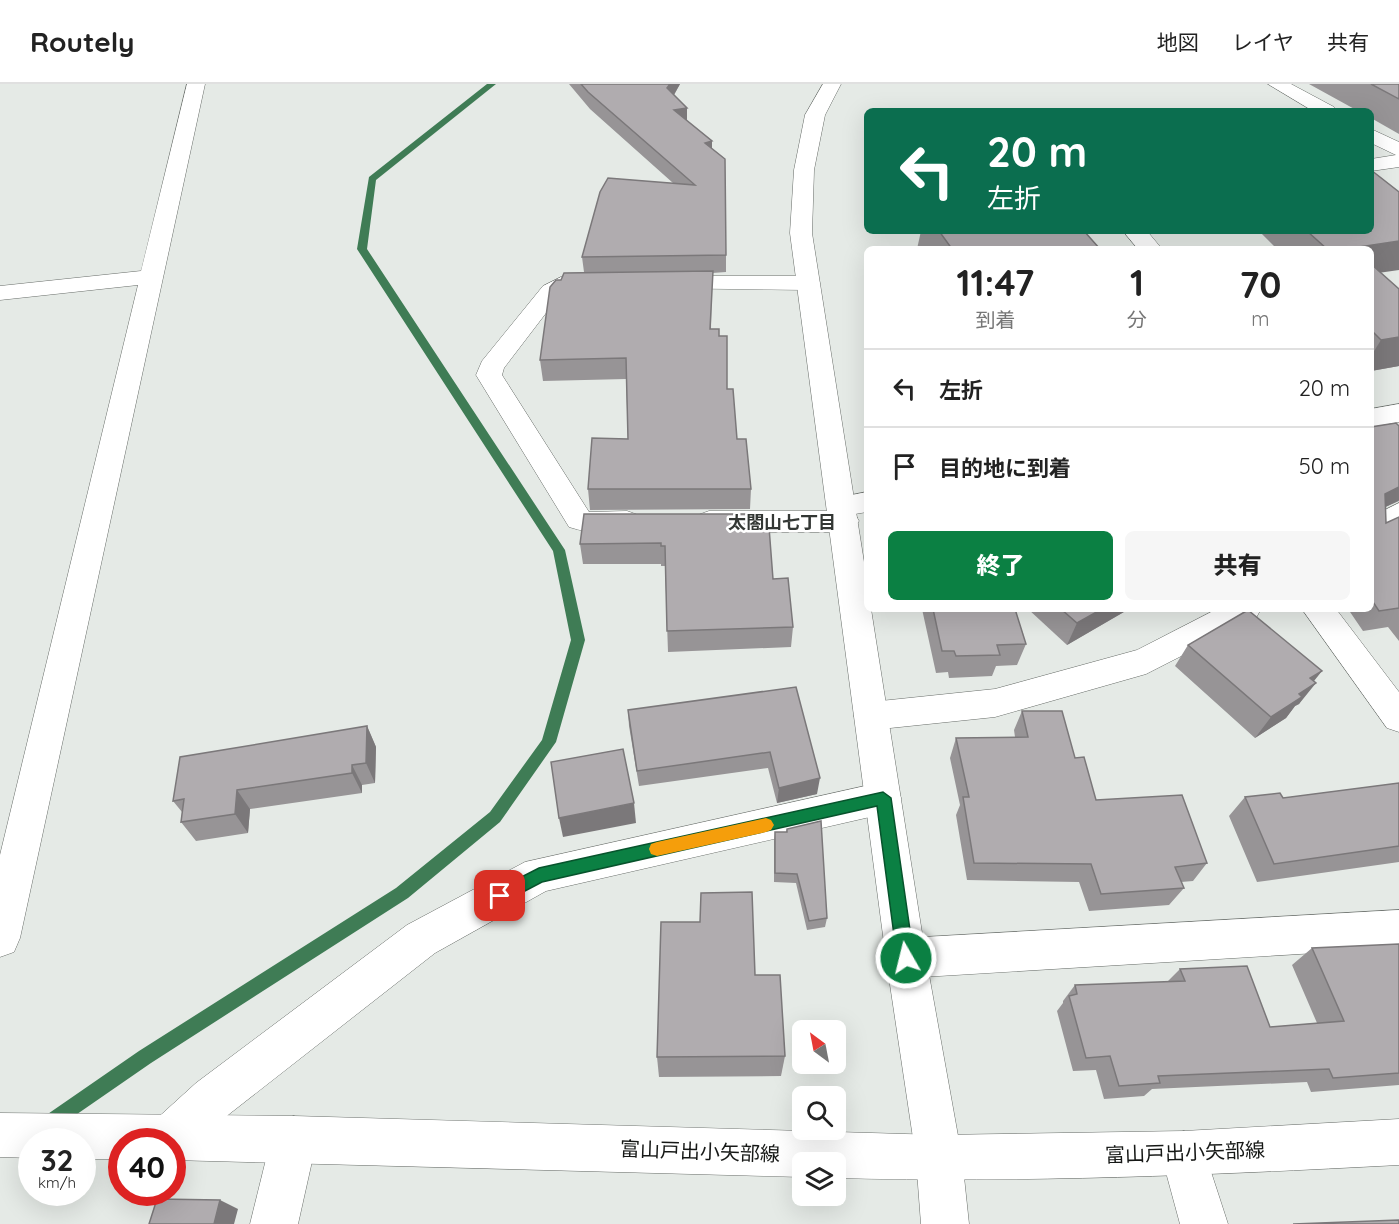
<!DOCTYPE html>
<html lang="ja">
<head>
<meta charset="utf-8">
<style>
  :root { --surface:#fff; --page:#f6f6f6; --text:#222; --muted:#767676; --line:#e0e0e0; --accent:#0b8043 }
  body { margin:0; font-family:Quicksand,"Noto Sans JP",sans-serif; background:var(--page); color:var(--text); height:100vh; display:flex; flex-direction:column; font-size:22px; white-space:nowrap }
  * { box-sizing:border-box; margin:0 }
  p { font-size:20px; color:var(--muted) }
  .icon { flex:none; width:33px; height:33px; fill:none; stroke:currentColor; stroke-width:2; stroke-linecap:round; stroke-linejoin:round }
  .map { position:relative; flex:1; overflow:hidden }
  .panel { position:absolute; left:864px; top:162px; width:510px; height:366px; display:flex; flex-direction:column; background:var(--surface); border-radius:9px; box-shadow:0 6px 24px #0002 }
  .panel>* { flex:none }
  .hud { position:absolute; left:864px; top:24px; width:510px; height:126px; border-radius:9px; box-shadow:0 6px 24px #0002; background:#0b6e4f; color:#fff; overflow:hidden }
  .needle { width:39px; rotate:328deg }
  .buttons { position:absolute; left:792px; top:936px; display:grid; gap:12px }
  .buttons a { display:grid; place-items:center; width:54px; height:54px; border-radius:9px; background:var(--surface); box-shadow:0 6px 24px #0002; font-size:30px }
  .speed { position:absolute; left:18px; top:1044px; display:flex; gap:12px; font-size:30px; font-weight:700; text-align:center }
  .speed>* { display:grid; place-content:center; width:78px; height:78px; border-radius:50%; background:var(--surface); box-shadow:0 6px 24px #0002; line-height:1 }
  .speed small { font-size:15px; font-weight:400 }
  .speed .limit { border:9px solid #d22; background:#fff; color:#111 }
  .pin { position:absolute; display:grid; place-items:center; width:51px; height:51px; color:#fff; margin:-26px; border-radius:12px; box-shadow:0 3px 9px #0006 }
  .me { position:absolute; width:66px; margin:-33px; rotate:352deg; stroke-linejoin:round; filter:drop-shadow(0 0 4px #0008) }
  .turn { display:flex; align-items:center; gap:21px; height:126px; padding:0 24px; font-size:27px }
  .turn .icon { width:78px; height:78px; stroke-width:2.5 }
  .turn b { display:block; font-size:42px; line-height:51px }
  .eta { display:flex; justify-content:space-evenly; align-items:center; height:102px; text-align:center }
  .eta b { font-size:36px; font-weight:800; line-height:42px }
  .button { display:flex; gap:12px; margin-top:auto; padding:12px 24px }
  .button a { flex:1; height:69px; border-radius:9px; background:var(--accent); color:#fff; font-size:24px; font-weight:800; line-height:69px; text-align:center }
  .button a+a { background:var(--page); color:var(--text) }
  ul { padding:0; list-style:none }
  li { display:flex; align-items:center; gap:18px; height:78px; padding:0 24px; border-top:2px solid var(--line) }
  li div { flex:1 }
  li b { display:block; font-size:22px }
  li em { font-style:normal }
  header { display:flex; align-items:center; gap:36px; box-sizing:border-box; height:84px; padding:0 30px; background:var(--surface); border-bottom:2px solid var(--line) }
  header strong { font-size:28px }
  nav { display:flex; gap:33px; margin-inline-start:auto; font-size:21px }
  .map>svg:first-child { display:block }
  .lines { fill:none; stroke-linecap:round; stroke-linejoin:round }
  .stream { fill:#3f7c55; fill-rule:evenodd }
  .minor-casing { stroke:#686d69; stroke-width:1 }
  .tertiary-casing { stroke:#686d69; stroke-width:1 }
  .primary-casing { stroke:#686d69; stroke-width:1 }
  .minor { fill:#fff; fill-rule:evenodd }
  .tertiary { fill:#fff; fill-rule:evenodd }
  .primary { fill:#fff; fill-rule:evenodd }
  .wall { fill:#979496 }
  .shaded-wall { fill:#7b787a }
  .building { fill:#b0acaf; stroke:#7b787a; stroke-width:1.5 }
  .route { fill:#0b8043; stroke:#07532c; stroke-width:1.5 }
  .slow { fill:#f59e0b }
  .labels { text-anchor:middle; dominant-baseline:central; stroke-width:5; stroke-linejoin:round; paint-order:stroke }
  .neighbourhood-label { font-size:18px; font-weight:bold; fill:#333734; stroke:#fff }
  .near-street-label { font-size:20px; fill:#161816; stroke:#fff }
</style>
</head>
<body>
<header>
<strong>Routely</strong>
<nav><a>地図</a><a>レイヤ</a><a>共有</a></nav>
</header>
<div class="map">
<svg width="1399" height="1140" viewBox="0 0 1399 1140">
  <rect width="100%" height="100%" fill="#e5eae6"/>
  <g class="lines">
    <path class="stream" d="M487,0H496L376,96L367,165L565,466L585,556L556,658L500,738L408,814L151,979L54,1046L48,1049L42,1046L39,1040L42,1034L139,967L396,804L490,728L542,656L571,556L553,467L357,165L369,93Z"/>
    <defs>
      <g id="minor">
        <path d="M187,0H205L20,854L14,868L0,873V771L138,201L0,216V202L141,187Z"/>
        <path d="M1268,0H1291L1334,23L1337,27H1313Z"/>
        <path d="M1371,45L1399,58V83L1371,87V75L1396,71L1371,59Z"/>
        <path d="M1123,147H1147L1162,165H1138Z"/>
        <path d="M666,192H808L816,194L820,199L816,204L808,206L658,204L654,199L658,194Z"/>
        <path d="M561,193L599,195L603,200L599,205L566,207L559,212L504,284L502,291L589,428L627,427L638,431L642,438L638,445C615,452 591,450 569,443L476,291L482,277L543,202Z"/>
        <path d="M1399,320V338L1371,343V325Z"/>
        <path d="M867,408V428L855,430L859,437L854,444L844,448L709,449L698,445L694,438L698,431L709,427H830L827,422L832,415Z"/>
        <path d="M1399,419V443L1371,458V433Z"/>
        <path d="M1217,525H1261L1256,534L1146,590L995,633L871,646L859,642L854,632L859,622L871,618L995,605L1137,566Z"/>
        <path d="M1302,525H1336L1399,608V648L1387,644Z"/>
        <path d="M883,698L896,703L901,714L896,725L883,730L546,807L435,869L228,1031L184,1071L172,1076V1058H147L152,1039L196,999L407,841L525,778Z"/>
        <path d="M1399,826V864L906,894L892,888L886,874L892,860L906,854Z"/>
        <path d="M294,1032L310,1039L317,1055L298,1140H250L271,1055L278,1039Z"/>
        <path d="M1184,1047L1200,1054L1228,1140H1180L1161,1070L1168,1054Z"/>
      </g>
      <path id="tertiary" d="M823,0H841L825,31L814,86L812,149L867,497V525H871L926,874L962,1074L969,1140H921L916,1074L886,874L790,149L794,86L805,31Z"/>
      <path id="primary" d="M0,1029L294,1032L939,1051L1184,1047L1399,1035V1081C1211,1091 1024,1099 836,1094V1078H802V1093L172,1076V1058H122V1075H82V1058H32V1074L0,1073Z"/>
    </defs>
    <use href="#minor" class="minor-casing"/>
    <use href="#tertiary" class="tertiary-casing"/>
    <use href="#primary" class="primary-casing"/>
    <use href="#minor" class="minor"/>
    <use href="#tertiary" class="tertiary"/>
    <use href="#primary" class="primary"/>
  </g>
  <g class="wall">
    <path d="M569,0H680L674,11L687,24V37L712,57V65L726,171V188L712,189L711,245L719,252L727,305L737,355L751,405L750,425L590,426L588,405L628,355L626,295L543,297L540,276L561,196L584,188L582,173L673,99L590,25Z"/>
    <path d="M1309,0H1399V50L1371,34V27H1358Z"/>
    <path d="M921,147H1084L1100,165H917Z"/>
    <path d="M1259,147H1371L1381,189L1399,205V282L1371,287V165H1277Z"/>
    <path d="M1399,342V417L1385,423L1386,439L1399,433V557L1388,543L1363,547L1348,525H1371V343Z"/>
    <path d="M755,443L773,495L793,543L791,563L668,568L665,482H661V480H583L580,460Z"/>
    <path d="M922,525H1015L1026,560L1017,581L996,582L992,592L949,594L948,588L936,589Z"/>
    <path d="M1028,525H1129L1067,561Z"/>
    <path d="M1188,561L1314,597L1299,620L1295,622L1286,634L1255,654L1175,582Z"/>
    <path d="M796,603L817,710L777,719L768,684L639,702L629,642L628,626Z"/>
    <path d="M1022,627L1075,674L1096,716L1207,779L1193,797L1181,798L1184,804L1169,821L1089,827L1079,798L967,796L956,731L960,721L950,674L956,654L1015,653L1014,646Z"/>
    <path d="M367,642L376,663L375,699L362,701V709L250,725L248,749L196,757L181,738L182,728L173,717Z"/>
    <path d="M1399,699V778L1257,798L1229,732L1245,713L1283,714Z"/>
    <path d="M787,745L827,834L825,843L807,846L796,799L774,798V757L775,748H786Z"/>
    <path d="M1399,860V1001L1311,1008L1307,998L1152,1005L1144,1012L1104,1015L1096,986L1073,987L1057,927L1063,919V917L1075,901L1167,898L1180,885L1270,943L1317,939L1292,881L1312,864Z"/>
    <path d="M755,891L785,972L781,992L659,993L657,973Z"/>
  </g>
  <g class="shaded-wall">
    <path d="M670,0H680L668,21L667,4Z"/>
    <path d="M687,24V40L674,26Z"/>
    <path d="M712,57V74L705,59Z"/>
    <path d="M1399,157V186L1371,190V165H1346Z"/>
    <path d="M1399,253V282L1371,287V272L1381,256Z"/>
    <path d="M1399,403V416L1398,417L1371,430L1385,410Z"/>
    <path d="M1102,525H1129L1067,561L1077,539Z"/>
    <path d="M1322,587L1310,602L1316,599L1299,620L1295,622L1286,634L1255,654L1271,633L1310,594Z"/>
    <path d="M367,642L376,663L375,699L366,679Z"/>
    <path d="M352,681L362,701V709L352,689Z"/>
    <path d="M820,694L817,710L777,719L779,704Z"/>
    <path d="M237,706L250,725L248,749L235,730Z"/>
    <path d="M634,719L636,739L563,753L559,734Z"/>
    <path d="M220,1116L238,1125L234,1140H214Z"/>
  </g>
  <g class="building">
    <path d="M581,0H670L667,4L687,24L674,26L712,57L705,59L725,75L726,171L582,173L600,108L608,94L695,101L588,8Z"/>
    <path d="M1371,0H1399V15Z"/>
    <path d="M1371,86L1399,108V157L1346,165H1327L1307,147H1371Z"/>
    <path d="M939,147H1084L1100,165H952Z"/>
    <path d="M1371,180L1399,205V253L1381,256L1371,246Z"/>
    <path d="M713,187L710,245H719V252H727V305H733L737,355H746L751,405H588L592,354L628,355L626,274L540,276L550,203L556,196H561L564,189Z"/>
    <path d="M1396,339L1399,342V403L1385,410L1386,439L1399,433V524L1379,527L1371,515V343Z"/>
    <path d="M584,430H754L755,443H769L773,495L788,494L793,543L667,547L665,462H661V459L580,460Z"/>
    <path d="M933,525H1015L1026,560L997,561L1000,571L956,572L954,567H942Z"/>
    <path d="M1061,525H1102L1077,539Z"/>
    <path d="M1248,526L1322,587L1310,594L1316,599L1299,610L1302,613L1271,633L1188,561Z"/>
    <path d="M796,603L820,694L779,704L770,668L637,687L628,626Z"/>
    <path d="M1022,627H1062L1075,674L1084,673L1096,716L1182,711L1207,779L1175,783L1184,804L1101,810L1091,780L974,779L963,713H969L956,654L1028,653Z"/>
    <path d="M367,642L366,679L352,681V689L237,706L235,730L181,738L184,715L173,717L180,673Z"/>
    <path d="M623,665L634,719L559,734L551,678Z"/>
    <path d="M1399,699V762L1274,780L1245,713L1280,709L1283,714Z"/>
    <path d="M821,737L827,834L809,837L797,790L775,789V748H787V745Z"/>
    <path d="M752,808L755,891H780L785,972L657,973L661,838H700L701,809Z"/>
    <path d="M1399,860V989L1333,994L1329,985L1158,992L1160,999L1119,1002L1110,972L1086,974L1069,912L1077,910L1075,901L1185,897L1180,885L1247,882L1270,943L1344,937L1312,864Z"/>
    <path d="M157,1115L220,1116L214,1140H149Z"/>
    <path d="M1399,1136V1140H1293Z"/>
  </g>
  <path class="route" d="M883,708L891,714L914,874L912,879L906,882L900,879L897,874L877,722L542,798L500,820L494,818L492,812L494,807L539,784Z"/>
  <path class="slow" d="M766,734L771,736L774,741L771,746L766,748L657,772L651,770L649,765L651,760L657,758Z"/>
  <g class="labels">
    <g class="neighbourhood-label">
      <text x="782" y="438">太閤山七丁目</text>
    </g>
    <g class="near-street-label">
      <text transform="translate(700 1067) rotate(2)">富山戸出小矢部線</text>
      <text transform="translate(1185 1068) rotate(-2)">富山戸出小矢部線</text>
    </g>
  </g>
</svg>
<div class="buttons">
<a><svg class="needle" viewBox="-14 -14 28 28"><path d="M0-13l5 13h-10z" fill="#e53935"/><path d="M0 13l5-13h-10z" fill="#767676"/></svg></a>
<a><svg class="icon" aria-label="search" viewBox="0 0 24 24"><circle cx="10" cy="10" r="6"/><path d="M15 15l6 6"/></svg></a>
<a><svg class="icon" aria-label="layers" viewBox="0 0 24 24"><path d="M12 4l9 5-9 5-9-5zM3 14l9 5 9-5"/></svg></a>
</div>
<div class="speed"><div>32<small>km/h</small></div><div class="limit">40</div></div>
<div class="pin" style="left:500px;top:812px;background:#d93025"><svg class="icon" aria-label="arrive" viewBox="0 0 24 24"><path d="M6 21V4h12l-3 4 3 4H6"/></svg></div>
<svg class="me" style="left:906px;top:874px" viewBox="-20 -20 40 40"><circle r="17" fill="#0b8043" stroke="#fff" stroke-width="3"/><path d="M0-11L8 9 0 5-8 9z" fill="#fff"/></svg>
<div class="hud">
<div class="turn"><svg class="icon" aria-label="left" viewBox="0 0 24 24"><path d="M17 20v-9H6M10 6l-5 5 5 5"/></svg><div><b>20 m</b>左折</div></div>
</div>
<section class="panel">
<div class="eta">
<div><b>11:47</b><p>到着</p></div>
<div><b>1</b><p>分</p></div>
<div><b>70</b><p>m</p></div>
</div>
<ul>
<li><svg class="icon" aria-label="left" viewBox="0 0 24 24"><path d="M17 20v-9H6M10 6l-5 5 5 5"/></svg><div><b>左折</b></div><em>20 m</em></li>
<li><svg class="icon" aria-label="arrive" viewBox="0 0 24 24"><path d="M6 21V4h12l-3 4 3 4H6"/></svg><div><b>目的地に到着</b></div><em>50 m</em></li>
</ul>
<div class="button"><a>終了</a><a>共有</a></div>
</section>
</div>
</body>
</html>
